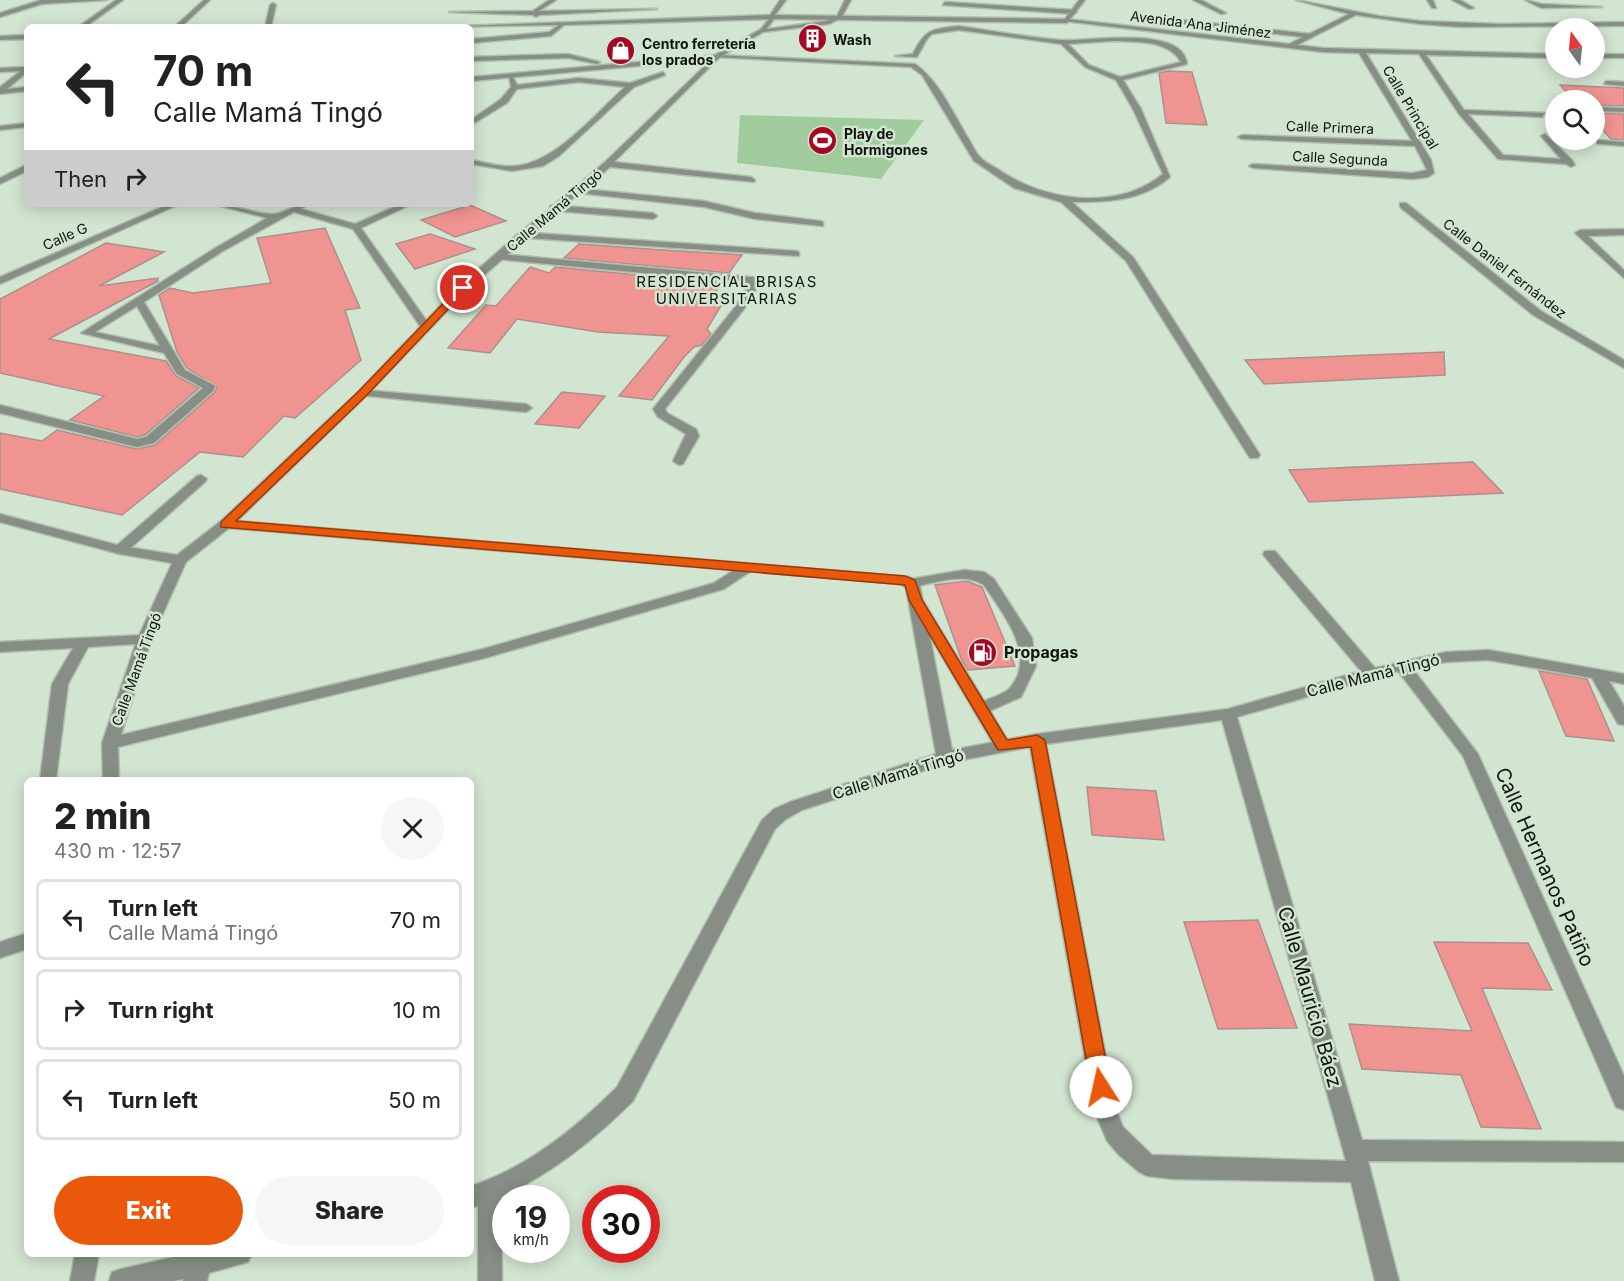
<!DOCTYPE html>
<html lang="en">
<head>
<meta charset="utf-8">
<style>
  :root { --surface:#fff; --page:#f6f6f6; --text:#222; --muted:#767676; --line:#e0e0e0; --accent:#ea580c }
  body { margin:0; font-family:Inter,sans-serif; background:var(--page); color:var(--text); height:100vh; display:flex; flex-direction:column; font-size:22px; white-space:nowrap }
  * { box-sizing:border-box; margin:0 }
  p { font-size:20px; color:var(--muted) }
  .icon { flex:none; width:33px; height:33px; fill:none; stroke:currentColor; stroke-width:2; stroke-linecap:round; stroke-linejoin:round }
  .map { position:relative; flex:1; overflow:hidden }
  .sheet { position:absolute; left:24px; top:777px; width:450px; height:480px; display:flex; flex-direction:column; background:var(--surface); border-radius:9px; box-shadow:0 3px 15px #0003 }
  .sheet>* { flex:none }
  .banner { position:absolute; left:24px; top:24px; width:450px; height:183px; border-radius:9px; box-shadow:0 3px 15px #0003; background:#fff; color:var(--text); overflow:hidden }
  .needle { width:39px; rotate:345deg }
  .controls { position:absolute; left:1545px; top:18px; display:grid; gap:12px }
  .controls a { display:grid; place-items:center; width:60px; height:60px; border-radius:50%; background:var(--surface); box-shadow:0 3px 15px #0003; font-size:30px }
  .speed { position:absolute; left:492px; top:1185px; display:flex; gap:12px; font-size:30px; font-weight:700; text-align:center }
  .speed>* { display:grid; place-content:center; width:78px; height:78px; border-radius:50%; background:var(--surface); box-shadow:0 3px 15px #0003; line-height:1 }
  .speed small { font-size:15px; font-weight:400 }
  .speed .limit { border:9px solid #d22; background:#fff; color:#111 }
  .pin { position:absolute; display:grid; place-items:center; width:51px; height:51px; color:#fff; margin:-26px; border:3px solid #fff; border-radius:50%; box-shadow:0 2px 6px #0007 }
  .me { position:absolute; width:66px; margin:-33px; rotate:350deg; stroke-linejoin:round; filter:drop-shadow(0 0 4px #0008) }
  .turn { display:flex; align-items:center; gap:21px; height:126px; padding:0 30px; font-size:27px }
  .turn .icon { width:78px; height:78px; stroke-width:2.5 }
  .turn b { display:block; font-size:42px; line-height:51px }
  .then { display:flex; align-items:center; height:57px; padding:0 30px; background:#0003; gap:12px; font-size:22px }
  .round { display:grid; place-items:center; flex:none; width:63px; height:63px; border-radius:32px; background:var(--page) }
  .head { display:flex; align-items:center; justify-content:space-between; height:102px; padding:0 30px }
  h1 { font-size:36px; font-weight:800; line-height:45px }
  .cta { display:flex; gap:12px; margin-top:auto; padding:12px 30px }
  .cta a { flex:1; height:69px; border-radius:36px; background:var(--accent); color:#fff; font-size:24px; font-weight:800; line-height:69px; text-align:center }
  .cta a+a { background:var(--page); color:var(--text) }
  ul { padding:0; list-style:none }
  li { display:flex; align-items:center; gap:18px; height:81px; margin:0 12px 9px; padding:0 18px; border:3px solid var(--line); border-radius:9px }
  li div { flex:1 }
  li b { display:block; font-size:22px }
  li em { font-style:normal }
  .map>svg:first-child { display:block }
  .green { fill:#a0cb9c }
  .building { fill:#ef9490; stroke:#ad908e; stroke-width:1.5 }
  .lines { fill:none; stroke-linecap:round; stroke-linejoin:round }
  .service-casing { stroke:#afbfad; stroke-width:3 }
  .minor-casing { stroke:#afbfad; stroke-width:3 }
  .tertiary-casing { stroke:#afbfad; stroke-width:3 }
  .service { fill:#868e85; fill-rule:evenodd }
  .minor { fill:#868e85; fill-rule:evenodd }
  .tertiary { fill:#868e85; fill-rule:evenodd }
  .route { fill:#ea580c; stroke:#983908; stroke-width:1.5 }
  .labels { text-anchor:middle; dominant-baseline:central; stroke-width:5; stroke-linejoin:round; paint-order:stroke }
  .far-street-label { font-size:14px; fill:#0e140d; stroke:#d2e5d0 }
  .far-poi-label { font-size:14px; font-weight:bold; fill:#0e140d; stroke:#d2e5d0; text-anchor:start }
  .far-neighbourhood-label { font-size:15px; letter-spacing:1.5px; fill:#0e140d; stroke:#d2e5d0 }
  .poi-label { font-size:16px; font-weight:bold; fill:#0e140d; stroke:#d2e5d0; text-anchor:start }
  .street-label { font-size:16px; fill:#0e140d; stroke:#d2e5d0 }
  .near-street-label { font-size:20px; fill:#0e140d; stroke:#d2e5d0 }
</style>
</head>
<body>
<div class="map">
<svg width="1624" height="1281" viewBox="0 0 1624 1281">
  <rect width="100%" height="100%" fill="#d2e5d0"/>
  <path class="green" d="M740,115L924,120L881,179L737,163Z"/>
  <g class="building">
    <path d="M1168,71L1192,72L1207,125L1166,123L1159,73Z"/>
    <path d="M1560,85L1624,88V106L1594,105V100H1574Z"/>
    <path d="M1594,113L1624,114V140L1611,139L1594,121Z"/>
    <path d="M470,205L506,221L455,237L421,220Z"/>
    <path d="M325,228L360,308L345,310L361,360L295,418L284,416L243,457L200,452L122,515L0,489V433L42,441L57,430L136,449L155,445L214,393L217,387L187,368L177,352L159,295L170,288L193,293L271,283L257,238Z"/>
    <path d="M430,234L475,249L415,269L396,244Z"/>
    <path d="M106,243L164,252L99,286L158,278V281L49,339L166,361L176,376L199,388L145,435L137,437L70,420L104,396L0,373V299Z"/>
    <path d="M579,244L663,250L742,255L729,273L564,258Z"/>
    <path d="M530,267L549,273L555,267L722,283L714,294H724L720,303L722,304L707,329L711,334L702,345L694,347L684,357L652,400L619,396L669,336L598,332L517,319L490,353L448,348L486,305L496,306Z"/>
    <path d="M1444,352L1445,375L1264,384L1245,360Z"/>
    <path d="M562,392L605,396L579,428L535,424Z"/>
    <path d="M1473,462L1503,493L1309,502L1289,470Z"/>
    <path d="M967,581L982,587L1015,666L968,670L962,661L935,585Z"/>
    <path d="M1539,671L1587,679L1614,741L1566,736Z"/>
    <path d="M1087,787L1156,791L1164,840L1092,835Z"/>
    <path d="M1258,920L1297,1028L1218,1029L1184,922Z"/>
    <path d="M1434,942L1528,943L1552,990L1482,988L1541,1129L1481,1127L1461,1075L1362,1069L1349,1024L1472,1031Z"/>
  </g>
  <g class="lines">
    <defs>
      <g id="service">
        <path d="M845,0H851L841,18L829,24L763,32L760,30L826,21L837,16Z"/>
        <path d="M1427,0H1433L1436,8H1432Z"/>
        <path d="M1452,0H1460L1474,8L1469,9Z"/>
        <path d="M1525,0L1542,4L1602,7L1541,8Z"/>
        <path d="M945,2L1074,10L1077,12L1074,14L943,5Z"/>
        <path d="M1154,17L1311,34L1314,36L1311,38L1152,20Z"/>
        <path d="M959,26C993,31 1026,37 1060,40C1087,42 1183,24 1187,64L1123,80L1141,109L1170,177C1142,201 1108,202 1072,202L1133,257L1260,455L1258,458H1250L1248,455L1126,261L1061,202L1014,188L974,161L922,75L911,67L714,57L717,55L915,64C939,81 953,113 968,138C972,144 975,152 980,157C985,163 993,166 999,170C1045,201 1117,212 1163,174L1133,109L1116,80L1085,67L1061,44L959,30L932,34L927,39L917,57L895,56L913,54C925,29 932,29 959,26ZM1111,41C1135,42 1168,39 1181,62L1120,77L1089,65L1068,44Z"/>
        <path d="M26,67L27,72L7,89L27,87V91L0,94V87Z"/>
        <path d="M663,72L665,75L634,87L559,156L543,166L512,171L471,164V160C484,162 499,167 513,166C554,165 596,113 625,87L579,82L517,89L507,103L471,125V120L501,99L511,87L509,77H513L517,85L579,78L630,83Z"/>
        <path d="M1606,81L1624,82V86L1604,84Z"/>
        <path d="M1594,107L1624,108V112L1594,111Z"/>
        <path d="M1597,140L1624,142V146L1600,144H1597Z"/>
        <path d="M213,204C233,204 253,214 273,214C284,214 294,204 308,204L301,209L355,224L401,204H412L361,228L431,327L422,329L353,229L294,212L223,251L144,302L185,370L215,386L213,391L154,443L137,447L0,413V405L137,439L146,437L203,388L177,374L164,353L81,333L217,247L267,218ZM137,306L160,346L95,332Z"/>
        <path d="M499,254L804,282L809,285L804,288L759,284L744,309L665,409L667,413L696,429L699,436L683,464L679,465L673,461L686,434L658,417L653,409L736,306L749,283L496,259L494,257Z"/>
        <path d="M363,390L526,404L532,408L526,412L359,395L357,393Z"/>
        <path d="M201,475L207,479L205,482L125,553H115L113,550L115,547L197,476Z"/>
        <path d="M964,570L984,572L994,579L1032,638L1036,666L1023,693L1021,697L990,711L1011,746L1009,750H997L910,602L917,598L922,599L984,701C991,698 1004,694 1009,689C1039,656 1002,613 984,585C964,571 933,584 911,587L904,583L911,579Z"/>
        <path d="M144,635L151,640L149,643L88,647L68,684L56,780H40L52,684L73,648L0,652V642Z"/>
        <path d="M27,933V949L0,958V942Z"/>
      </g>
      <g id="minor">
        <path d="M41,0H107L42,4L0,17V13Z"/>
        <path d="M116,0H123L85,27H78Z"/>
        <path d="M204,0H210L181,27H174Z"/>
        <path d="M549,0H556L539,11L657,9L539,15L536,17L533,15L449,12L533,11Z"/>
        <path d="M780,0H786L772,19L564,25L551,36L471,43V39L549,32L559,25L433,27L770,15Z"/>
        <path d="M1193,0H1201L1226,13L1221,14Z"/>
        <path d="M1296,0L1379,16L1420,21L1501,24L1624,22V26L1460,27L1420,24L1356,15L1297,45L1323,48L1556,54V58L1426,55L1464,110L1545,113L1542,117L1468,114L1503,155L1561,159L1541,136L1545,134L1572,160L1575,165L1571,167L1566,164L1498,159L1459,114L1419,54L1366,53L1431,160L1434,173L1428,177L1413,179L1253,168L1249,166L1253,164L1413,173L1427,170L1415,146L1242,139L1238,137L1242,135L1412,141L1359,53L1323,52L1064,21L1067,19L1289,44L1349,14Z"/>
        <path d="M273,3L276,5L271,27H265L270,5Z"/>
        <path d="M27,35V39L0,40V36Z"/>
        <path d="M568,54L600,62L597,64L568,58L471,61V57Z"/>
        <rect x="1594" y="54" width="30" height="4"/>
        <path d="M715,56L720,57L614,162L751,177L755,180L754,182L610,167L584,189L704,201L755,213L820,221L823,222V226L755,219L704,207L579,193L564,206L653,213L657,216L653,219L558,211L533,233L796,251L799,252V256L527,238L467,290L367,395L237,521L910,577L920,586L952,750L1037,734L1228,709L1361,671L1265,557L1263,554L1265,551H1275L1375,668L1446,652L1489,650L1624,674V684L1609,681L1624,706V725L1618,724L1592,678L1489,660L1446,662L1412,668L1478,754L1624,1076V1110L1616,1107L1613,1100L1463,756L1398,671L1237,717L1362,1140L1624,1142V1162L1368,1161L1399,1281H1375L1351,1182L1173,1179L1147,1176L1139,1172L1119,1155L1107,1141L1094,1110L1030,747L947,763L802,810L786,819L775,829L633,1101C594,1140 551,1174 501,1197L502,1281H478V1206L471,1208V1186C527,1168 576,1128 617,1087L762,820L774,809L790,802L936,754L906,588L901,584L751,571L724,589L485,658L118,747L119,780H103L102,743L137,640L172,563L120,554L0,522V514L121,546L177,555L221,521L359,391L459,286L519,233L550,209V206L554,205L571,191V188H575L605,162ZM229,528L734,570L714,583L483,649L121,735L151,640L186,562ZM1222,720L1343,1150L1346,1161L1152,1155L1123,1127L1116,1110L1046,744Z"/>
        <path d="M27,67V71L0,72V68Z"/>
        <path d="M24,166H27V171L0,184V178Z"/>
        <path d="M1400,203H1406L1541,311L1624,360V368L1533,315L1400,207Z"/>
        <path d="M169,204H180L0,284V277Z"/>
        <path d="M1624,229V235L1588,236L1624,270V278L1575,233L1580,230Z"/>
        <path d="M75,1254H99L94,1281H70Z"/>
        <path d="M187,1254H252L248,1262L209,1273L207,1281H183V1279L174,1281H109L112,1272L121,1269Z"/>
      </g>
      <g id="tertiary">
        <path d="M1079,0H1085L1067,23L774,19L765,31L717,59L471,81V77L715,55L761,29L772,15L1065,19Z"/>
        <path d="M27,123V127L0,130V126Z"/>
      </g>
    </defs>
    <use href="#service" class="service-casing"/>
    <use href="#minor" class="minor-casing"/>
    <use href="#tertiary" class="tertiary-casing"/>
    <use href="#service" class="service"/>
    <use href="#minor" class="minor"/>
    <use href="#tertiary" class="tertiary"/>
  </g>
  <path class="route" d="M460,286L468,288L367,395L236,521L905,576L915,580L922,600L1007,740L1037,735L1045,740L1111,1087L1108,1093L1101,1096L1094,1093L1091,1087L1031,747L998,750L909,600L905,585L221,527V522L359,391Z"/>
  <defs>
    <symbol id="building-disc" viewBox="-11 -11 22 22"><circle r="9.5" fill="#a40822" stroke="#d2e5d0"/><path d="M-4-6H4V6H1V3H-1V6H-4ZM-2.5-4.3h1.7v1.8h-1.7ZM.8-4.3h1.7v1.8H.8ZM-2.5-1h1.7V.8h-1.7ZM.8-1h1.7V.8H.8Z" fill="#fff"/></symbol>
    <symbol id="shop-disc" viewBox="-11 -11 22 22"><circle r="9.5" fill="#a40822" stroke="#d2e5d0"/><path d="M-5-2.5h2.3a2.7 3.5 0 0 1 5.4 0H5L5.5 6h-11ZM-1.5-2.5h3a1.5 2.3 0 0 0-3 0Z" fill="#fff"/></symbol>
    <symbol id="stadium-disc" viewBox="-11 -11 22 22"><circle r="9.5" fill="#a40822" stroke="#d2e5d0"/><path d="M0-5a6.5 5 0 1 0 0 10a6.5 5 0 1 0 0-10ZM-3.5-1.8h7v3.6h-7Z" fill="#fff"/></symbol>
    <symbol id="fuel-disc" viewBox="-11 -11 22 22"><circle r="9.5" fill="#a40822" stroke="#d2e5d0"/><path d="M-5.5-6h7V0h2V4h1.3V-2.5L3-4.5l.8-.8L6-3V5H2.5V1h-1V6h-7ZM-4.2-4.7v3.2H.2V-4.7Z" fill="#fff"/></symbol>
  </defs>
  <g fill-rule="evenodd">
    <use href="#building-disc" x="796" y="22" width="33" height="33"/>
    <use href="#shop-disc" x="604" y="34" width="33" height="33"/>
    <use href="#stadium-disc" x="806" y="124" width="33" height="33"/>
    <use href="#fuel-disc" x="966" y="636" width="33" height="33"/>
  </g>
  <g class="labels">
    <g class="far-street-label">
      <text transform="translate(1201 24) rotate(7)">Avenida Ana Jiménez</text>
      <text transform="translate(1411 107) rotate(59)">Calle Principal</text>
      <text transform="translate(1330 127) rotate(2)">Calle Primera</text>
      <text transform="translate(1340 158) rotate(3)">Calle Segunda</text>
      <text transform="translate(554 210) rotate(-40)">Calle Mamá Tingó</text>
      <text transform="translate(65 236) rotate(-24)">Calle G</text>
      <text transform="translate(1505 268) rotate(38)">Calle Daniel Fernández</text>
      <text transform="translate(136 669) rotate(-70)">Calle Mamá Tingó</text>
    </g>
    <g class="far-poi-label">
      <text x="833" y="39">Wash</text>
      <text x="642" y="43">Centro ferretería<tspan x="642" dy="16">los prados</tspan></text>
      <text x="844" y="133">Play de<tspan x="844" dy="16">Hormigones</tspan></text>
    </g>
    <g class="far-neighbourhood-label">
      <text x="727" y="281">RESIDENCIAL BRISAS<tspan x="727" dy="17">UNIVERSITARIAS</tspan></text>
    </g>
    <g class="poi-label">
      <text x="1004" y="652">Propagas</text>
    </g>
    <g class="street-label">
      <text transform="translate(1373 675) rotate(-14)">Calle Mamá Tingó</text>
      <text transform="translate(898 774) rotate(-17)">Calle Mamá Tingó</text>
    </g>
    <g class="near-street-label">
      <text transform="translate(1545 867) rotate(66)">Calle Hermanos Patiño</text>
      <text transform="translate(1310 997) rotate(74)">Calle Mauricio Báez</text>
    </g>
  </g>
</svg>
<div class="controls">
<a><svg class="needle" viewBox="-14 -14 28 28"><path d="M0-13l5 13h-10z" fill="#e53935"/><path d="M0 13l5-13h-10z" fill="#767676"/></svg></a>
<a><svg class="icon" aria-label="search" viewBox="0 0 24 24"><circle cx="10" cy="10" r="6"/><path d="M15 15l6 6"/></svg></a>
</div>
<div class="speed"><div>19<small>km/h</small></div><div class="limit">30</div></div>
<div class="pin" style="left:463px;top:288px;background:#d93025"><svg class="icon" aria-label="arrive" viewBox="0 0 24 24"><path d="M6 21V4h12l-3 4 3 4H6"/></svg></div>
<svg class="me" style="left:1101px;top:1087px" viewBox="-20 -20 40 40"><circle r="19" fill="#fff"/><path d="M0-13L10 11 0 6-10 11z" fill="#ea580c"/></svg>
<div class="banner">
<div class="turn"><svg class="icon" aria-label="left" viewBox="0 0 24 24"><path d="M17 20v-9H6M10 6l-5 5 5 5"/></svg><div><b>70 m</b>Calle Mamá Tingó</div></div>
<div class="then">Then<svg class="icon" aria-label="right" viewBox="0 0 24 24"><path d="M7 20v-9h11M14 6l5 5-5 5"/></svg></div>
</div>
<section class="sheet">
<div class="head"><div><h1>2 min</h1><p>430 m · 12:57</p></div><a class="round"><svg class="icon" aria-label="close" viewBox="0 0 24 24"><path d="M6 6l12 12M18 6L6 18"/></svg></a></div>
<ul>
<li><svg class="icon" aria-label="left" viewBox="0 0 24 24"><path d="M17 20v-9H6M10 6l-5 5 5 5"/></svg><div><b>Turn left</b><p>Calle Mamá Tingó</p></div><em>70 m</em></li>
<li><svg class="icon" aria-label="right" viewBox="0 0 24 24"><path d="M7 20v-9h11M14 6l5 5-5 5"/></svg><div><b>Turn right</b></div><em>10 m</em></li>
<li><svg class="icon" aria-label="left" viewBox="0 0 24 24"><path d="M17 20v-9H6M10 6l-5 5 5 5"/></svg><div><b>Turn left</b></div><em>50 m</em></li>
</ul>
<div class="cta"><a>Exit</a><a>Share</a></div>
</section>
</div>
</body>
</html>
